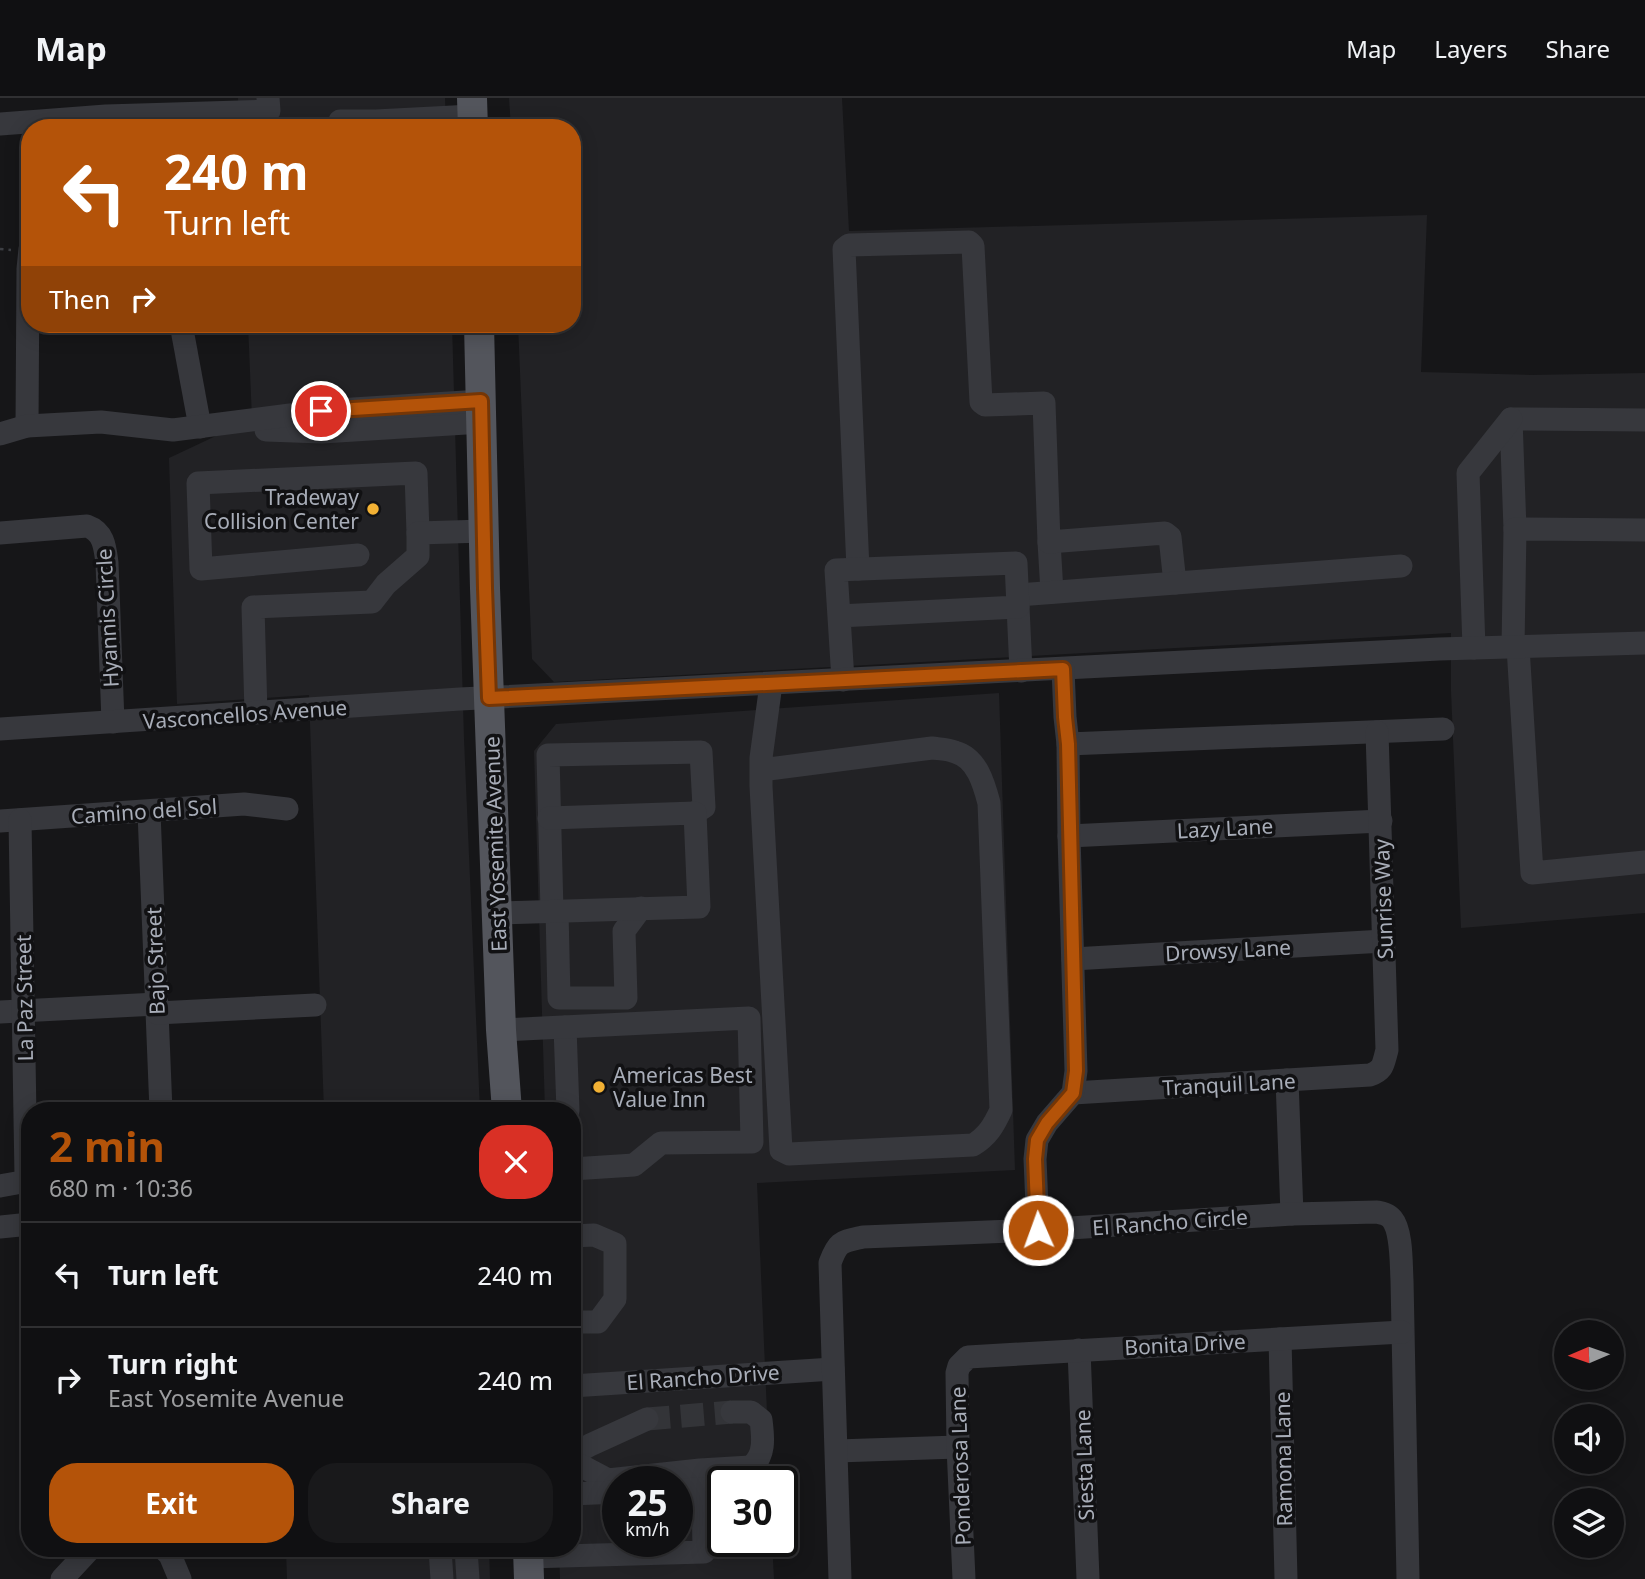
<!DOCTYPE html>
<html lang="en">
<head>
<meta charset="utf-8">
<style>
  :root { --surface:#101012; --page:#19191b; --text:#f1f3f6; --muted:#9c9d9f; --line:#303032; --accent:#b45309 }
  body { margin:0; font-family:"Noto Sans",sans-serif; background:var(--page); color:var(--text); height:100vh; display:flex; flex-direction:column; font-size:26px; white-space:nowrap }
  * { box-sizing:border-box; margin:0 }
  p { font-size:23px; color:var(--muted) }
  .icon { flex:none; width:38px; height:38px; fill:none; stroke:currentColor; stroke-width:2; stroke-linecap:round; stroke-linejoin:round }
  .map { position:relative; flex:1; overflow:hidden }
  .side { position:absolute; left:21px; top:1004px; width:560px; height:455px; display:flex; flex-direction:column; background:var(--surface); border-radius:28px; box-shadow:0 4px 18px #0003,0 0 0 2px var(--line) }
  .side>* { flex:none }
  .hud { position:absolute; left:21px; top:21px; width:560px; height:214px; border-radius:28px; box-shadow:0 4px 18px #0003,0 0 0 2px var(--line); background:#b45309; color:#fff; overflow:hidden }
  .needle { width:46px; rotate:268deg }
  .controls { position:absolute; left:1554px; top:1222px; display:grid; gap:14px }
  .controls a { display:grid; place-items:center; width:70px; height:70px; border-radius:50%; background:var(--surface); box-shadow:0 4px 18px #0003,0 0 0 2px var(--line); font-size:35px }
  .speed { position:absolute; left:602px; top:1368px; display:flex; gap:14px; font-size:35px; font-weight:700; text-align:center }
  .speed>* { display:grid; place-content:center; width:91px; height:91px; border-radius:50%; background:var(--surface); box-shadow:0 4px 18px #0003,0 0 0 2px var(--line); line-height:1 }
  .speed small { font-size:18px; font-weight:400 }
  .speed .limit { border:4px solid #111; border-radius:10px; background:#fff; color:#111 }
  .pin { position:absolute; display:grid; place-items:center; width:60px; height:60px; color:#fff; margin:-30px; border:4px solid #fff; border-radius:50%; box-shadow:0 2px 7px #0007 }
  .me { position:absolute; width:77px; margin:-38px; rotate:358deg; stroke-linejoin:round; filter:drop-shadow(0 0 5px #0008) }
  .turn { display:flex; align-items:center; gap:24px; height:147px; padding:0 28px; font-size:32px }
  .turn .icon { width:91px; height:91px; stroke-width:2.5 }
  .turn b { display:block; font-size:49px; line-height:60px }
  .then { display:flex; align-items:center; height:66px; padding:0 28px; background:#0003; gap:14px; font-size:26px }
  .round { display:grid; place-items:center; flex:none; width:74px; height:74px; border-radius:28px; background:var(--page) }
  .overview { display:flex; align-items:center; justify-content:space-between; height:119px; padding:0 28px }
  h1 { font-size:42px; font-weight:700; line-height:52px; color:var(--accent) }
  .cta { display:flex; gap:14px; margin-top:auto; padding:14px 28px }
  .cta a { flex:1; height:80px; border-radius:28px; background:var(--accent); color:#fff; font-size:28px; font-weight:700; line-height:80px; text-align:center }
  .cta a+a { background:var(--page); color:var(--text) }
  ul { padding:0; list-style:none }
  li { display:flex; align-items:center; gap:21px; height:105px; padding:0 28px; border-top:2px solid var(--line) }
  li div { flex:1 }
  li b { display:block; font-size:26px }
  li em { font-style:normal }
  header { display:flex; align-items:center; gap:42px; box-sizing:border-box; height:98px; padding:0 35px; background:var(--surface); border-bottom:2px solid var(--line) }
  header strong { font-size:33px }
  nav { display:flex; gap:38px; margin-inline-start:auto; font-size:24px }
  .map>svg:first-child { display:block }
  .built { fill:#222225; fill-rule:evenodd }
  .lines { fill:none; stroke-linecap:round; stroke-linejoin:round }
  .minor-tunnel { stroke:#333438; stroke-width:23; stroke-dasharray:23 11; stroke-linecap:butt }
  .path { stroke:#3d3f44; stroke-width:2.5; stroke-dasharray:3.5 5; stroke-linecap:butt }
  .minor { stroke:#37383d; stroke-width:23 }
  .major { stroke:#53555c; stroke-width:30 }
  .route-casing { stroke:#753606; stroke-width:18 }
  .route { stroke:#b45309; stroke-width:12 }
  .poi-dot { fill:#f2b134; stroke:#111113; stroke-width:2.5 }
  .labels { text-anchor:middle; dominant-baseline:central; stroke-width:7; stroke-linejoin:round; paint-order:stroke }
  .poi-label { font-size:21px; fill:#a8adb8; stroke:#111113; text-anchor:end }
  .street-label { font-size:21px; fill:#a8adb8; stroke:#111113 }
</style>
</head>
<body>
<header>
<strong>Map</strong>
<nav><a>Map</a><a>Layers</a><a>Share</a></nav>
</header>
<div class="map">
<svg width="1645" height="1481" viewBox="0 0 1645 1481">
  <rect width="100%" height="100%" fill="#161618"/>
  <g class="built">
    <path d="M238,0H445L446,30H239Z"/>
    <path d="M509,0H842L849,133L1427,117L1421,274L1531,277L1645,275V815L1461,830L1451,593V535L554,584L532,561L518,226H572V30H511Z"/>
    <path d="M248,226H452L464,641L480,1013H324L309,597L177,606L169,360L252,321Z"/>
    <path d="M999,595L1015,1072L757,1085L770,1384H723V1444H772L774,1481H560L559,1451H572V1013H545L534,653L556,626ZM618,1384H677V1444H618Z"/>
    <path d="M286,1451H489L490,1481H287Z"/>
  </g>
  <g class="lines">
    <path class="minor-tunnel" d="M647,1321L732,1314"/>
    <path class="path" d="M0,151L11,152"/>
    <g class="minor">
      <path d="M340,23H376L472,18"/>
      <path d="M0,26L106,18L269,13L268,0"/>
      <path d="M181,226L200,329"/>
      <path d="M27,328L28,171L30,151"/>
      <path d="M266,332L322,334L482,324"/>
      <path d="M0,336L27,328L101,324L173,332L321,313L481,303"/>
      <path d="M1515,431L1511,321L1645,322"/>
      <path d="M0,435L87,428C104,434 105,449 107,465L113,624"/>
      <path d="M1049,444L1052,494"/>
      <path d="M358,457L201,471L198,385L416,375L418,435"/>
      <path d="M858,471L844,151L849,147L969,144L973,148L981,304L985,307L1044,305L1049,444L1165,435L1170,439L1175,485"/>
      <path d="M1018,497L1401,468"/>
      <path d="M1018,509L1021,573"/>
      <path d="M839,518L1018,509L1016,465L836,472L843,582"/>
      <path d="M1513,549L1515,431L1645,432"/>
      <path d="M1518,549L1532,775L1645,764"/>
      <path d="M1474,550L1468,375L1511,321"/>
      <path d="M256,615L253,509L372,504L386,486L418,458V435L484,433"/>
      <path d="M0,631L460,601L1439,551L1645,545"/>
      <path d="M1068,646L1443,631"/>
      <path d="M761,672L932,650C940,651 948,651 955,654C977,660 984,686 989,705L1001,1012C994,1027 988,1038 973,1047L789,1056L781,1052L761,688V660L771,586"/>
      <path d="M149,714L161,1013"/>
      <path d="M0,723L244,706L287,711"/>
      <path d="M1069,738L1381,723"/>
      <path d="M552,813L548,657L701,654L704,709L695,715"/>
      <path d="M557,813L559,900H626L624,833L641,810"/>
      <path d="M497,815L699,809L695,715L549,720"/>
      <path d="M1073,861L1384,843"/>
      <path d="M0,914L157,906"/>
      <path d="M157,915L315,907"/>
      <path d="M565,929L568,1013"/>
      <path d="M501,932L749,920L752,1044L661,1045L634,1067L572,1071"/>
      <path d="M1287,982L1292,1116"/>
      <path d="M1073,995L1370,977C1384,972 1383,966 1387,952L1377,634"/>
      <path d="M0,1088L22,1084L26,1078L20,722"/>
      <path d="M0,1129L30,1126"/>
      <path d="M1038,1132L1035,1061L1037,1042L1047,1025L1073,995L1076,973L1069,738L1068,646L1065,619L1063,571"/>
      <path d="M572,1138L594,1137L615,1146V1201L598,1224H572"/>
      <path d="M1280,1241L1286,1481"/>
      <path d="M1079,1252L1088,1481"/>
      <path d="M572,1288L833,1271"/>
      <path d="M837,1353L958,1349"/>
      <path d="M572,1357L590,1347L647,1321"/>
      <path d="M572,1363L608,1382L700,1372L750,1369C766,1359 763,1338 761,1322L751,1314H732"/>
      <path d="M572,1396L618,1394"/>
      <path d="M164,1451L170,1457L180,1481"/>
      <path d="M440,1451L442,1481"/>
      <path d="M466,1451L468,1481"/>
      <path d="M528,1459L704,1454L703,1391L677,1392"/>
      <path d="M62,1481L90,1451"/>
      <path d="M840,1481L830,1165C838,1143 841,1144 863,1139L1038,1132L1292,1116L1377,1114C1382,1115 1388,1116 1392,1121C1402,1133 1401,1165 1402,1182L1408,1481"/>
      <path d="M964,1481L958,1349L957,1275L959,1268L968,1259L1402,1234"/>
    </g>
    <g class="major">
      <path d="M472,0L473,30"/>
      <path d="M479,226L485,490L501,932L507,1013"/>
      <path d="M528,1451L529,1481"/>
    </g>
  </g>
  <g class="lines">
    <defs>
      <path id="route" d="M321,313L481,303L485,490L489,600L1063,571L1065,619L1068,646L1076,973L1073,995L1047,1025L1037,1042L1035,1061L1038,1132"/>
    </defs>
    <use href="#route" class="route-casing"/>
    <use href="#route" class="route"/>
  </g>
  <g class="poi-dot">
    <circle cx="373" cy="411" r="7"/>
    <circle cx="599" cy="989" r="7"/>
  </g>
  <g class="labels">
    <g class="poi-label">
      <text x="359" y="399">Tradeway<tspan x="359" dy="24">Collision Center</tspan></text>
      <text x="613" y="977" text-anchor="start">Americas Best<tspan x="613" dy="24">Value Inn</tspan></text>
    </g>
    <g class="street-label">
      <text transform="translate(107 520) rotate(-93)">Hyannis Circle</text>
      <text transform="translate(245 616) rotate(-4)">Vasconcellos Avenue</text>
      <text transform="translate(144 713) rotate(-4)">Camino del Sol</text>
      <text transform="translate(1225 730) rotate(-3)">Lazy Lane</text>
      <text transform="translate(495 746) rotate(-92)">East Yosemite Avenue</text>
      <text transform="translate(1383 801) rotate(-92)">Sunrise Way</text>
      <text transform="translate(1228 852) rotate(-3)">Drowsy Lane</text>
      <text transform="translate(155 863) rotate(-92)">Bajo Street</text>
      <text transform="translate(24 900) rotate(-91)">La Paz Street</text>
      <text transform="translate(1229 986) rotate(-3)">Tranquil Lane</text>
      <text transform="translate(1170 1124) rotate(-4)">El Rancho Circle</text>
      <text transform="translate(1185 1246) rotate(-3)">Bonita Drive</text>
      <text transform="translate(703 1279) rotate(-4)">El Rancho Drive</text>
      <text transform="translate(1283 1361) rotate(-91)">Ramona Lane</text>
      <text transform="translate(1084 1367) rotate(-92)">Siesta Lane</text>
      <text transform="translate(960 1368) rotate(-92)">Ponderosa Lane</text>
    </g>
  </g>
</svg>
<div class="controls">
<a><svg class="needle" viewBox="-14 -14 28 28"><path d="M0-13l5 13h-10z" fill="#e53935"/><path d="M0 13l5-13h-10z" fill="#9c9d9f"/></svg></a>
<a><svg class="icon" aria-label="sound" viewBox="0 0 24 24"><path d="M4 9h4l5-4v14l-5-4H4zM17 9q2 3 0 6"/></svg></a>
<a><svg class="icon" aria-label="layers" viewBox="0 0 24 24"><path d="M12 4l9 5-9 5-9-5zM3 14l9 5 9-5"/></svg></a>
</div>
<div class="speed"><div>25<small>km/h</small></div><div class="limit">30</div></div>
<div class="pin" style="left:321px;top:313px;background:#d93025"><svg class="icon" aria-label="arrive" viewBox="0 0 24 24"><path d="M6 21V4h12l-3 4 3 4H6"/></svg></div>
<svg class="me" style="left:1038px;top:1132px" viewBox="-20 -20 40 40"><circle r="17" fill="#b45309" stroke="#fff" stroke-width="3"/><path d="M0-11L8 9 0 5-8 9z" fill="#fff"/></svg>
<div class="hud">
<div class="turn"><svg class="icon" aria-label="left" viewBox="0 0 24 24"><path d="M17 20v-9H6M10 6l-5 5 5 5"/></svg><div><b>240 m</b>Turn left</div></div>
<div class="then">Then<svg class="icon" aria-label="right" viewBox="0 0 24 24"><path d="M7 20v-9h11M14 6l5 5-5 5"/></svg></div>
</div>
<section class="side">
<div class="overview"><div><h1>2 min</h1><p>680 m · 10:36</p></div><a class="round" style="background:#d93025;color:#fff"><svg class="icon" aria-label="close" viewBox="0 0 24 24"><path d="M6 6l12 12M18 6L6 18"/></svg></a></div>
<ul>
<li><svg class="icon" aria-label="left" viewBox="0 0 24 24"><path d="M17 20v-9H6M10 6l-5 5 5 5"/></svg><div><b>Turn left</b></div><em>240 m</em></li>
<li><svg class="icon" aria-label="right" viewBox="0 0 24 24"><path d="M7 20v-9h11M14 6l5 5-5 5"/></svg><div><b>Turn right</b><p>East Yosemite Avenue</p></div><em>240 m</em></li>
</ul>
<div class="cta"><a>Exit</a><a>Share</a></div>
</section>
</div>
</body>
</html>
